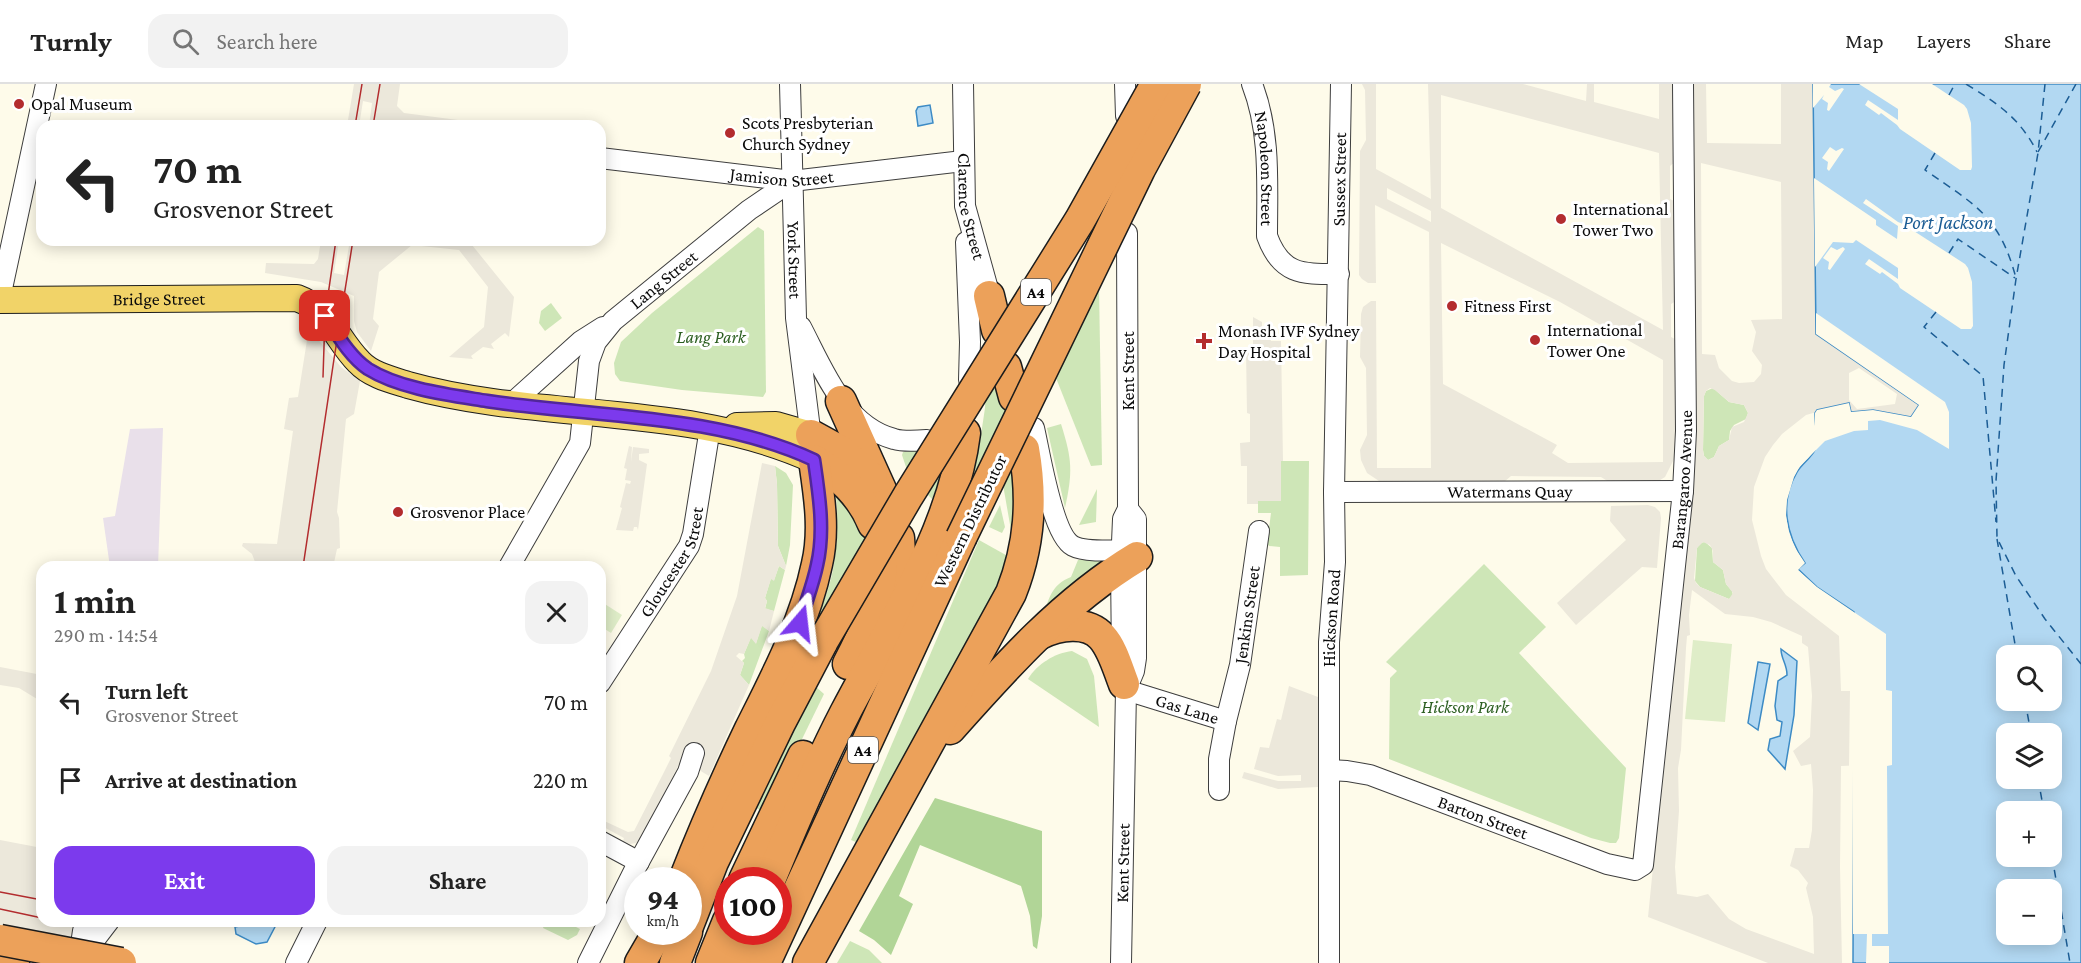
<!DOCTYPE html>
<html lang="en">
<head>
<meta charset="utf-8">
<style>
  :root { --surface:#fff; --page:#f2f2f2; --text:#222; --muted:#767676; --line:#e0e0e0; --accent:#7c3aed }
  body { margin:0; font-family:"Crimson Pro",serif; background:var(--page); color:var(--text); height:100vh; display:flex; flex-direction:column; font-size:22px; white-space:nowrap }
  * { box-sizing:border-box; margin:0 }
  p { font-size:20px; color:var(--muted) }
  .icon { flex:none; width:33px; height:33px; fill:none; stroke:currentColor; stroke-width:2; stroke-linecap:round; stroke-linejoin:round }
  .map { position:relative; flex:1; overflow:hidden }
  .sheet { position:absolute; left:36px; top:477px; width:570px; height:366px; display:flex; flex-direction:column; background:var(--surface); border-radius:18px; box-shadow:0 3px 15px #0003 }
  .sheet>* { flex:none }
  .banner { position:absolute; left:36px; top:36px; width:570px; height:126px; border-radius:18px; box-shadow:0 3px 15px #0003; background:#fff; color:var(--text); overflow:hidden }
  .fabs { position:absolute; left:1996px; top:561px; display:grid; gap:12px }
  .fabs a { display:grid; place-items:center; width:66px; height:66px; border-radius:12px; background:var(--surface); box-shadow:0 3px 15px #0003; font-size:30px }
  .speed { position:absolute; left:624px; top:783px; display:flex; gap:12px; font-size:30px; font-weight:700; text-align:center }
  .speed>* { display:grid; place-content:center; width:78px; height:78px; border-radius:50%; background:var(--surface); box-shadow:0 3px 15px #0003; line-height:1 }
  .speed small { font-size:15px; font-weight:400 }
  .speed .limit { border:9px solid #d22; background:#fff; color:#111 }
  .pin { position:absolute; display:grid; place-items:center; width:51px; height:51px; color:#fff; margin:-26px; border-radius:12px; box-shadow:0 3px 9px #0006 }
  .me { position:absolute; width:66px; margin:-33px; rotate:17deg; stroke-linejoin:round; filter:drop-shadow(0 0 4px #0008) }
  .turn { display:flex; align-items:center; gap:21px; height:126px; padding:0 18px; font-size:27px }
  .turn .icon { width:78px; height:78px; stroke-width:2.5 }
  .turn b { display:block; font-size:42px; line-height:51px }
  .round { display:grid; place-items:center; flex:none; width:63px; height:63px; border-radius:18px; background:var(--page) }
  .summary { display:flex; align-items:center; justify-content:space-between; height:102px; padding:0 18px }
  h1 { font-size:36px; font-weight:700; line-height:45px }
  .cta { display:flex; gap:12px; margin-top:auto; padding:12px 18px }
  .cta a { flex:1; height:69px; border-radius:18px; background:var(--accent); color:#fff; font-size:24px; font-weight:700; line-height:69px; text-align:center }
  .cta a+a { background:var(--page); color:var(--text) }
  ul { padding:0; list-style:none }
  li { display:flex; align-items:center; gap:18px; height:78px; padding:0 18px }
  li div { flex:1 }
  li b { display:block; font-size:22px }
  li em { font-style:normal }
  header { display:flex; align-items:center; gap:36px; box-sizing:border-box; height:84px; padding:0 30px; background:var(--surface); border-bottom:2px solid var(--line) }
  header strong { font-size:28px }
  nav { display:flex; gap:33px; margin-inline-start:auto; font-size:21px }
  .search { width:420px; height:54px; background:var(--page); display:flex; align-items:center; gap:15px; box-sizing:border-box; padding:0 21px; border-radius:18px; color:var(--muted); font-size:22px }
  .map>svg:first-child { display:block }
  .industrial { fill:#e9e0ea }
  .green { fill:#cee6b7 }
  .forest { fill:#b1d597 }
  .pitch { fill:#dfedc8 }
  .plaza { fill:#ece8db; fill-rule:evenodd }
  .water { fill:#b2d8f2; stroke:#3d8bc5; stroke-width:1.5; fill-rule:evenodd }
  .pier { fill:#fefbea }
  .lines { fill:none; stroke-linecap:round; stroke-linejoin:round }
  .ferry { stroke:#1c5d95; stroke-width:1.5; stroke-dasharray:8 6; stroke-linecap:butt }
  .minor-casing { stroke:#3e3e3e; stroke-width:22 }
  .major-casing { stroke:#1c1c1c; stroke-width:28 }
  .highway-casing { stroke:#1c1c1c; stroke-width:33 }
  .minor { stroke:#fff; stroke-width:20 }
  .major { stroke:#f1d368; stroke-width:26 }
  .highway { stroke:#eca15a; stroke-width:30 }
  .tram { stroke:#b32c2e; stroke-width:1.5 }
  .highway-bridge-casing { stroke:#1c1c1c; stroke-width:33; stroke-linecap:butt }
  .highway-bridge { stroke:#eca15a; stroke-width:30 }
  .route-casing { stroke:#51269a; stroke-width:15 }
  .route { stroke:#7c3aed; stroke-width:10 }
  .poi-dot { fill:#b32c2e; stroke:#fff; stroke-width:2 }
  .labels { text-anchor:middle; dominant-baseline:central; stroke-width:6; stroke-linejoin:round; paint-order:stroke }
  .shield { fill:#fff; stroke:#545454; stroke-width:1.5 }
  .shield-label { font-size:16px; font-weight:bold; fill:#0b0b0b }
  .poi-label { font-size:18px; fill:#0b0b0b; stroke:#fff; text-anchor:start }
  .street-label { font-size:18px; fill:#0b0b0b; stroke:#fff }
  .park-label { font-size:18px; font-style:italic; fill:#2b5e20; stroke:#fff }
  .water-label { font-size:20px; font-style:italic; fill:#1c5d95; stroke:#fff }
</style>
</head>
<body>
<header>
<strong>Turnly</strong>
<div class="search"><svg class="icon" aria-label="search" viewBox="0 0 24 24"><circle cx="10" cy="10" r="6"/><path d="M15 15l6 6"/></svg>Search here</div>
<nav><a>Map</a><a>Layers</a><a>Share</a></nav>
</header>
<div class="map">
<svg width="2081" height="879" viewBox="0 0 2081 879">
  <rect width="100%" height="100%" fill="#fefbea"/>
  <path class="industrial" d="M163,344L158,483H110L103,434L115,432L130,345Z"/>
  <g class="green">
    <path d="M758,143L764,147L766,308L763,313L682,306L620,297L615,290L614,279L621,258L652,229Z"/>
    <path d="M1099,204L1102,381L1091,382L1056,294Z"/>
    <path d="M551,219L562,234L545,247L539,239L541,227Z"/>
    <path d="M987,253L1020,372L1012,452L1002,395L963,426L979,364L985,324Z"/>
    <path d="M1713,304L1729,318L1744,321L1748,329L1746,335L1734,341L1730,347L1729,356L1719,362L1714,373L1708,376L1704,372L1703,366L1704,312L1706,307Z"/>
    <path d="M1061,340C1072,375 1073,387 1065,424L1047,344Z"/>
    <path d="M945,361L942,390L932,415L909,392L902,371L903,368H906Z"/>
    <path d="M1281,377H1309L1308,491L1280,492V463L1269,462L1267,460L1271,429H1258V417H1281Z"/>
    <path d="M775,382L786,389L793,401L790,461L786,482L778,462L777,400Z"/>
    <path d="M1097,405L1096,438L1079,441Z"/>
    <path d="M836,410L865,444L870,469L852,551L814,553L808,549C836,503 839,463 836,410Z"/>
    <path d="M1000,421L1005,443L1002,449L989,443Z"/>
    <path d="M979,456L1013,475L858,759L851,756Z"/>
    <path d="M1705,458L1712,464L1713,478L1723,486L1726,500L1732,507L1733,512L1729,515L1700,503L1695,497L1697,464L1700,459Z"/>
    <path d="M1078,476H1105L1107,479L1043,534C1048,515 1052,500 1071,493Z"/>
    <path d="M1484,480L1546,543L1519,569L1626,684L1619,754L1616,759H1610L1591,754L1389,675L1390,594L1397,587L1386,578Z"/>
    <path d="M779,482L785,486L774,527L765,525L767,517L765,514L771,494L774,496Z"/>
    <path d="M762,541L769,547L749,601L740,591L744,579L742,577L745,574L744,570L751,553L756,559Z"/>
    <path d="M1072,567L1087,575L1094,592L1099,643L1028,595C1037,580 1055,569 1072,567Z"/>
    <path d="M815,602L824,610L766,729L756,724Z"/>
    <path d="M546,837H564L580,845L577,851L568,856L543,844Z"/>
    <path d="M850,857L869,866L882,879H837Z"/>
  </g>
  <path class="forest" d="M935,714L1042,747V832L1037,865L1033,862L1030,832L1021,802L920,761L899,812L913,820L891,871L874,856L859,847Z"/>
  <g class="pitch">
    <path d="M600,517L622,531L611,549L600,542Z"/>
    <path d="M1693,556L1732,560L1725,638L1685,635Z"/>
  </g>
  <g class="plaza">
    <path d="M354,0H400L397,22L404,29L458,36V42H369L372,19L363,17L359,42H347Z"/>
    <path d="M1362,0H1376V85L1431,115L1428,0H1523L1586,17L1587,0H1594V18L1659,35V0H1675V78L1670,82V115L1676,118V217L1671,220V253L1677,256L1678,354L1674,375L1665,393L1657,398H1609L1601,393L1511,392L1504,398L1414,400L1379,397L1367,389L1361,376L1360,366L1367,351L1366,284L1360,273L1361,230L1363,223L1371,217H1376L1377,384H1431L1429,148L1375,121L1376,199H1368L1362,195L1359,191L1360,67L1366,56L1365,6ZM1441,11L1659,69L1663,246L1441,124ZM1387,104L1431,127V138L1387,115ZM1441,159L1560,218L1663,276V378L1568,379L1552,369L1557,361L1443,300Z"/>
    <path d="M1691,0H1706L1707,59L1781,60V0H1831L1833,107L1816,229V250L1919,321L1911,333L1873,326L1851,328L1849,319L1806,331L1782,350L1773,361L1765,373L1754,403L1752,436L1761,472L1766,485L1786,511L1839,552L1841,607H1892L1866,681L1841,682L1840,783L1842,879H1768L1648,833L1681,504ZM1701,79L1781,98L1782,235L1751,236L1756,248L1752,267L1762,281L1761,290L1754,298L1739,299L1732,297L1719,284L1715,271L1702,270ZM1859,284L1897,310L1895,320L1857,325L1849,316V289ZM1710,304L1715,306L1729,318L1744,321L1748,329L1744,338L1732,343L1729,356L1719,362L1714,373L1708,376L1704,372L1703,366L1704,312L1706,307ZM1703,458L1710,461L1713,467V478L1723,486L1726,500L1733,509L1729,515L1700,503L1696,499L1694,494L1697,464ZM1692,506L1725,530L1753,533L1771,538L1802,552V559L1808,563L1812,612L1810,653L1793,667L1801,682L1811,680L1813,706L1812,746L1809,764H1795L1790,782L1798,786L1808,799L1806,804L1813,833L1814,870L1746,845L1729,835L1708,810L1697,813L1677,810L1675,783L1679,727L1678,684L1681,666L1686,564L1687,552L1690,551L1689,531Z"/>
    <path d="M321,156H339L334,189L344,191L350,156H468L514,213L509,253L505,249L491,260L494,265L483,263L471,272L473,275L449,273L484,243L488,203L459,166L412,161L379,188L373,235L379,242L371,267L357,248L354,237V212L321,198L265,189L266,179L314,180L318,175Z"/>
    <path d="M1253,233L1262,238V247L1264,250L1270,254L1271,257H1281L1283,377H1281V417H1258V420H1247V382H1241L1240,359L1250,358V330L1247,329L1246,267L1253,266Z"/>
    <path d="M308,250L316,253L341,283L360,297L354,330L346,335L337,428L339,434L340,464L337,465L333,483H257L252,470L242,462L243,459L277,460L293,347L284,345L289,314L298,313Z"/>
    <path d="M629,362L632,363L631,378L633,363L649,365V369L639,370V376L647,380L638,446L637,443H634L633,447L616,446L622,424L620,423L626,399L630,400L631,397L625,396L627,385L624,384Z"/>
    <path d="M762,379L775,382L777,400L778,462L786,482L785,486L779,482L774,497L771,495L765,514L767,517L765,524L774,527L769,547L762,542L756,560L751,554L744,570L739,569L736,572L744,579L740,591L749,601L709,692L699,686L687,664L642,754L636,759L630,760L623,757L624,754L600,741V735L628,748L634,747L662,692L671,674L669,672L711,587L737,512Z"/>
    <path d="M1648,421L1655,423L1660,428L1661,434L1657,484L1642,483L1576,541L1557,519L1626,456L1610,437L1611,422Z"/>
    <path d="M0,583L42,591V618L19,604L0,601Z"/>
    <path d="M1289,602L1318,613V703L1278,705L1242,694L1244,688L1278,697H1301V691L1278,692L1254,685L1260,663L1269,664L1277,635L1281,636Z"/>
    <path d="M0,756L42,764V781L40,782L42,789V837H78L64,879H0Z"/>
  </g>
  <g class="water">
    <path d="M1813,0H2081V879H1853L1854,528L1817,503L1798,485L1805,479C1786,451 1779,418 1797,388C1802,380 1811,374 1815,366C1818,359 1815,338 1815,329L1817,326L1849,319L1851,328L1873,326L1911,333L1919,321L1816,250ZM2007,572H2052V616H2007ZM2007,650H2052V694H2007ZM2007,728H2052V772H2007ZM2007,806H2052V850H2007Z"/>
    <path d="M930,21L933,39L918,42L916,27L918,23Z"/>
    <path d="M1781,565L1797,577L1794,631L1785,685L1768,666L1770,655L1780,652L1782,638L1777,636L1775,622L1778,597L1787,591C1787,580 1781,575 1781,565Z"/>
    <path d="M1758,578L1770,580L1758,646L1748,639Z"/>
    <path d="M260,837H275L276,841L267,858L256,860L236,850L235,843Z"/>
  </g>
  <g class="pier">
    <path d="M1813,0H1831L1829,3L1835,7L1842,4L1844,5L1829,27L1827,26L1828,19L1822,15L1824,11L1813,24Z"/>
    <path d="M1859,0H1932L1964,21L1967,25L1971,39L1972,83L1971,86H1960L1900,45L1897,41L1881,29L1879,31L1865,21L1868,16L1898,36V25Z"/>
    <path d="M1830,63L1836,67L1842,64L1844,65L1829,87L1827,85L1828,78L1822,74Z"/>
    <path d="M1814,94L1876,136V141L1897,155L1898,142L1863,119L1866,115L1898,138L1903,140L1965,180L1968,184L1972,198L1973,242L1971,245H1961L1900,204L1898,200L1882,188L1880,190L1865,180L1869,175L1898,195V184L1856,156L1853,159L1833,158L1815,183Z"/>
    <path d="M1831,163L1837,166L1843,163L1845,165L1830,186L1828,185L1829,178L1823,174Z"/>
    <path d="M1816,229L1945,318L1949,328V365L1917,346L1880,336L1868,337V346L1854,347L1825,357L1800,382L1794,393L1787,416L1786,432L1789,449L1795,464L1805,479L1798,486L1817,503L1886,550V606L1892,607V681L1887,682L1888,850H1872V862H1889V879H1866L1867,850H1853L1852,682H1849L1851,530L1815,505L1796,487V483L1801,478L1792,465L1786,450L1783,432L1784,416L1791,392L1812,365V344L1815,341V329L1817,326L1849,319L1851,328L1873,326L1911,333L1919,321L1816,250Z"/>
  </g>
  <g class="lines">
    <g class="ferry">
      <path d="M1966,0C1997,19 2020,34 2037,68"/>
      <path d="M2045,0L2038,69L2016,195L2004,281L1996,397L1997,454L2016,492L2045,535L2081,580"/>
      <path d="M1949,11L1955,0"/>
      <path d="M2038,68L2076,0"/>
      <path d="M1935,69L1925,86C1975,121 1999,131 2016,194"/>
      <path d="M1949,169L1958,155L2015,194"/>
      <path d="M1936,228L1924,243L1983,292L1996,438"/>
      <path d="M1997,455L2017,572"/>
      <path d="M2025,616L2031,650"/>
      <path d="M2038,694L2044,728"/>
      <path d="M2052,772L2070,879"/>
    </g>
    <defs>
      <g id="minor">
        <path id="s1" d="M790,0L796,234L812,361"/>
        <path id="s2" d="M963,0L965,122L993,223"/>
        <path d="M1125,0L1126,32"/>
        <path id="s3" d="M1252,0C1271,49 1267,101 1267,152C1281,191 1302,190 1339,190"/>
        <path id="s4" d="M600,74L792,97L963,77"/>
        <path d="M966,158L970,258L969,296"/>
        <path d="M0,214L46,0"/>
        <path d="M801,243C823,285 844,342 894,355C904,358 916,357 927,356"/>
        <path d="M511,320L581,257L603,243"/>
        <path d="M1034,344C1040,369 1052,451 1073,462C1086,469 1119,466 1134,466"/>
        <path id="s5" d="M1334,408L1683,407"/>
        <path id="s6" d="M509,483L580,359L589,277L596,258L613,237L700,166L749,126L792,97"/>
        <path id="s7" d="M600,599L689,462L693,450L710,344"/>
        <path id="s8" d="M1126,606L1226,637L1240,581L1259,447"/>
        <path d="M1126,606L1134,587L1136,574V435L1128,425"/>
        <path id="s9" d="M1329,686L1347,687L1370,691L1607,780L1635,786L1643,781L1683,407L1686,347L1683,0"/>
        <path d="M1219,706V675L1226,637"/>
        <path d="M600,757L639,778"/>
        <path d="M80,867L96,854L109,837"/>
        <path d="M80,867L83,847L89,837"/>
        <path d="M296,879L317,837"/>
        <path d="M588,879L635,785L688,688L694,669"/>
        <path id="s10" d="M1121,879L1126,606L1122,577L1121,482L1123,435L1128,425L1127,149"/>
        <path id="s11" d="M1329,879V558L1335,478L1334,408L1341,0"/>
      </g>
      <g id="major">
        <path id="s12" d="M0,216L297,214C330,226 336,255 359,278C371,291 392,296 408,301C540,338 688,318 814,376"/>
        <path d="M737,342L776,341L811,351"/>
      </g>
      <g id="highway">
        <path d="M989,212L997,246"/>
        <path d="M1006,283L1014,313"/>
        <path d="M841,317L887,419"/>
        <path d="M811,351L842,368L872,394"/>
        <path d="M814,376C839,390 862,412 873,440"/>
        <path d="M898,514L901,485L899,454"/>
        <path d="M1040,550C1058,541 1087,536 1102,553C1113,565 1118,585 1124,600"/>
        <path d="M848,580C864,549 879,518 882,483"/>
        <path d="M950,645C1006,582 1064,517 1137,473"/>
        <path d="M684,796C704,745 726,695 750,645C776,593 805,538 817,480C825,446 819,410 814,376"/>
        <path d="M744,796L803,672"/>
        <path d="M770,796C793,740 817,683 845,629C890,543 953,446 965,349"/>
        <path d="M688,842L713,778L780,639L823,557"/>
        <path d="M0,876L14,879"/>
        <path d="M640,879L658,848"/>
        <path d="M675,879L687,848"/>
        <path d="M711,879L728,837"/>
        <path d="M739,879L750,848"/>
        <path d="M765,879L961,454"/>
        <path d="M808,879L1011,509C1030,461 1033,415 1024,365"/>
      </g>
    </defs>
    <use href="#minor" class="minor-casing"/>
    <use href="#major" class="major-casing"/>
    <use href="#highway" class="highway-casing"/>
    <use href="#minor" class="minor"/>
    <use href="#major" class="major"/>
    <use href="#highway" class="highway"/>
    <g class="tram">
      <path d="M355,42L362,0"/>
      <path d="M373,42L380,0"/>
      <path d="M323,293L325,232L336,156"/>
      <path d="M303,483L334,275L353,156"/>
      <path d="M0,808L42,816"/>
      <path d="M0,825L42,834"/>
      <path d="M59,837H80"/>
    </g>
    <defs>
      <g id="highway-bridge">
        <path d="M961,454L1140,85L1186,0"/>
        <path d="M823,557L908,412L1080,136L1156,0"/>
        <path d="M0,856L121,879"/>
      </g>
    </defs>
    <use href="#highway-bridge" class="highway-bridge-casing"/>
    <use href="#highway-bridge" class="highway-bridge"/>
  </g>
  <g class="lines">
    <defs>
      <path id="route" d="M325,232C337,250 350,273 368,285C400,305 450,311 487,317C593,333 716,330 814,376C819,410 825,447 817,481C813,501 805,520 800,539"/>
    </defs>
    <use href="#route" class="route-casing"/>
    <use href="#route" class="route"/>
  </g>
  <g class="poi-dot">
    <circle cx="19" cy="20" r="6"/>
    <circle cx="730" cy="49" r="6"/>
    <circle cx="1561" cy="135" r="6"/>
    <circle cx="1452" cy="222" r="6"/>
    <circle cx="1535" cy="256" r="6"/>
    <path d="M1201 248h6v6h6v6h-6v6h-6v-6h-6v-6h6z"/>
    <circle cx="398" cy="428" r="6"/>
  </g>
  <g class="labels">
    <g class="shield">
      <rect x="1021" y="195" width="30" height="26" rx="4.5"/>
      <rect x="848" y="653" width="30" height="26" rx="4.5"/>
    </g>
    <g class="shield-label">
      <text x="1036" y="208">A4</text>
      <text x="863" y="666">A4</text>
    </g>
    <g class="poi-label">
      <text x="31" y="20">Opal Museum</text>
      <text x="742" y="39">Scots Presbyterian<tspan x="742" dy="21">Church Sydney</tspan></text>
      <text x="1573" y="125">International<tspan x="1573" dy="21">Tower Two</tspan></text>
      <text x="1464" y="222">Fitness First</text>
      <text x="1547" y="246">International<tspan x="1547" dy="21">Tower One</tspan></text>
      <text x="1218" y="247">Monash IVF Sydney<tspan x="1218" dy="21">Day Hospital</tspan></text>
      <text x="410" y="428">Grosvenor Place</text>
    </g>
    <g class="street-label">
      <text stroke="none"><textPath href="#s3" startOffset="86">Napoleon Street</textPath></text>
      <text stroke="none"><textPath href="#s4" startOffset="183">Jamison Street</textPath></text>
      <text stroke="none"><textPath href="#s11" startOffset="784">Sussex Street</textPath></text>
      <text stroke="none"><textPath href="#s2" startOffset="123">Clarence Street</textPath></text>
      <text stroke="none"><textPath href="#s1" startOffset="176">York Street</textPath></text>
      <text stroke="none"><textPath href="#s6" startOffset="338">Lang Street</textPath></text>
      <text stroke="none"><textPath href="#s12" startOffset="159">Bridge Street</textPath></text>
      <text transform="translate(1128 287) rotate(-90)">Kent Street</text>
      <text stroke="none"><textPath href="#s9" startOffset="720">Barangaroo Avenue</textPath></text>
      <text stroke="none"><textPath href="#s5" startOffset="176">Watermans Quay</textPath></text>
      <text transform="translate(970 437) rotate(-64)">Western Distributor</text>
      <text stroke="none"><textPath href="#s7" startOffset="142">Gloucester Street</textPath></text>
      <text stroke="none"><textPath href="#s8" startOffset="213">Jenkins Street</textPath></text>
      <text stroke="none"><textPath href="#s11" startOffset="345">Hickson Road</textPath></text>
      <text stroke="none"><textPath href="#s8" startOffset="64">Gas Lane</textPath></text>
      <text stroke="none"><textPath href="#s9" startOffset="162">Barton Street</textPath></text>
      <text stroke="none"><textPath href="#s10" startOffset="100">Kent Street</textPath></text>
    </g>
    <g class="park-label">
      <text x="711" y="253">Lang Park</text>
      <text x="1465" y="623">Hickson Park</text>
    </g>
    <g class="water-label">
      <text x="1948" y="138">Port Jackson</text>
    </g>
  </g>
</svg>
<div class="fabs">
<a><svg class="icon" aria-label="search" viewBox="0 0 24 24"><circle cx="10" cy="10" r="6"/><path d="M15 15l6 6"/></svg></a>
<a><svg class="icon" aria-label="layers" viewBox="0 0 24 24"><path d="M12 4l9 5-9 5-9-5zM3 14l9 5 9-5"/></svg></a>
<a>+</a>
<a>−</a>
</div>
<div class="speed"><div>94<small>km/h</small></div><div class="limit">100</div></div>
<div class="pin" style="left:325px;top:232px;background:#d93025"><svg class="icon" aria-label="arrive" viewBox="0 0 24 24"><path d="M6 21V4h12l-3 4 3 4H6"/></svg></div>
<svg class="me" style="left:800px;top:539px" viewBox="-20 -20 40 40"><path d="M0-17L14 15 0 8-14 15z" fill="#7c3aed" stroke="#fff" stroke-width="4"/></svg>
<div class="banner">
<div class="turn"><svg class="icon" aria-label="left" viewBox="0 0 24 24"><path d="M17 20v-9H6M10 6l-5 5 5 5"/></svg><div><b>70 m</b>Grosvenor Street</div></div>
</div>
<section class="sheet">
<div class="summary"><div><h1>1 min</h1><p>290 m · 14:54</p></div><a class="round"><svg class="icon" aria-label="close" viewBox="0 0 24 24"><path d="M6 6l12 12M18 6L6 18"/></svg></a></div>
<ul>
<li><svg class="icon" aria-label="left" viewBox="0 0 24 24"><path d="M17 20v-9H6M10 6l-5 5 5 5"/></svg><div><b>Turn left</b><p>Grosvenor Street</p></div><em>70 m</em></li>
<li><svg class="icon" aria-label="arrive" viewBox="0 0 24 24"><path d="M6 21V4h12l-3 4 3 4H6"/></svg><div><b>Arrive at destination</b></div><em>220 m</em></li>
</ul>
<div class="cta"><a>Exit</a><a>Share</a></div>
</section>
</div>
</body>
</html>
